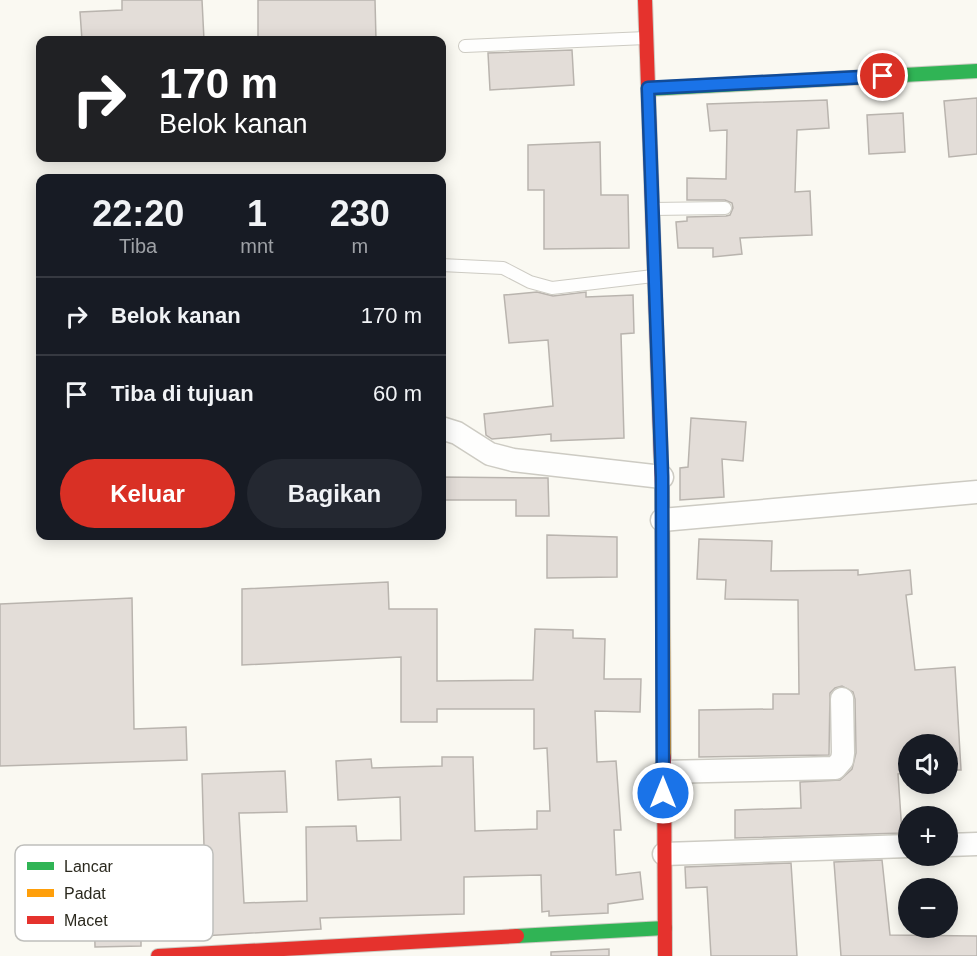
<!DOCTYPE html>
<html lang="id">
<head>
<meta charset="utf-8">
<style>
  :root { --surface:#171b24; --page:#242831; --text:#f1f3f6; --muted:#9ea1a6; --line:#363941; --accent:#d93025 }
  body { margin:0; font-family:Arial,sans-serif; background:var(--page); color:var(--text); height:100vh; display:flex; flex-direction:column; font-size:22px; white-space:nowrap }
  * { box-sizing:border-box; margin:0 }
  p { font-size:20px; color:var(--muted) }
  .icon { flex:none; width:33px; height:33px; fill:none; stroke:currentColor; stroke-width:2; stroke-linecap:round; stroke-linejoin:round }
  .map { position:relative; flex:1; overflow:hidden }
  .sheet { position:absolute; left:36px; top:174px; width:410px; height:366px; display:flex; flex-direction:column; background:var(--surface); border-radius:12px; box-shadow:0 3px 15px #0003 }
  .sheet>* { flex:none }
  .guide { position:absolute; left:36px; top:36px; width:410px; height:126px; border-radius:12px; box-shadow:0 3px 15px #0003; background:#202124; color:#fff; overflow:hidden }
  .controls { position:absolute; left:898px; top:734px; display:grid; gap:12px }
  .controls a { display:grid; place-items:center; width:60px; height:60px; border-radius:50%; background:var(--surface); box-shadow:0 3px 15px #0003; font-size:30px }
  .pin { position:absolute; display:grid; place-items:center; width:51px; height:51px; color:#fff; margin:-26px; border:3px solid #fff; border-radius:50%; box-shadow:0 2px 6px #0007 }
  .me { position:absolute; width:66px; margin:-33px; rotate:0deg; stroke-linejoin:round; filter:drop-shadow(0 0 4px #0008) }
  .turn { display:flex; align-items:center; gap:21px; height:126px; padding:0 24px; font-size:27px }
  .turn .icon { width:78px; height:78px; stroke-width:2.5 }
  .turn b { display:block; font-size:42px; line-height:51px }
  .eta { display:flex; justify-content:space-evenly; align-items:center; height:102px; text-align:center }
  .eta b { font-size:36px; font-weight:600; line-height:42px }
  .primary-button { display:flex; gap:12px; margin-top:auto; padding:12px 24px }
  .primary-button a { flex:1; height:69px; border-radius:36px; background:var(--accent); color:#fff; font-size:24px; font-weight:600; line-height:69px; text-align:center }
  .primary-button a+a { background:var(--page); color:var(--text) }
  ul { padding:0; list-style:none }
  li { display:flex; align-items:center; gap:18px; height:78px; padding:0 24px; border-top:2px solid var(--line) }
  li div { flex:1 }
  li b { display:block; font-size:22px }
  li em { font-style:normal }
  .map>svg:first-child { display:block }
  .building { fill:#e3ddd8; stroke:#b9b4ae; stroke-width:1.5 }
  .lines { fill:none; stroke-linecap:round; stroke-linejoin:round }
  .lane-casing { stroke:#cdcbc3; stroke-width:14 }
  .street-casing { stroke:#cdcbc3; stroke-width:25 }
  .fast-casing { stroke:#cdcbc3; stroke-width:16 }
  .slow-casing { stroke:#cdcbc3; stroke-width:16 }
  .jam-casing { stroke:#cdcbc3; stroke-width:16 }
  .lane { stroke:#fefefd; stroke-width:12 }
  .street { stroke:#fefefd; stroke-width:22 }
  .fast { stroke:#30b455; stroke-width:14 }
  .slow { stroke:#ff9f0a; stroke-width:14 }
  .jam { stroke:#e5322d; stroke-width:14 }
  .route-casing { stroke:#114b97; stroke-width:15 }
  .route { stroke:#1a73e8; stroke-width:10 }
  .key { fill:#fff; stroke:#bfbfbc; stroke-width:1.5 }
  .key-label { font-size:16px; fill:#2b291e }
</style>
</head>
<body>
<div class="map">
<svg width="977" height="956" viewBox="0 0 977 956">
  <rect width="100%" height="100%" fill="#faf9f2"/>
  <g class="building">
    <path d="M122,0H202L204,40H82L80,12L122,10Z"/>
    <path d="M258,0H375L376,40H258Z"/>
    <path d="M572,50L574,85L490,90L488,53Z"/>
    <path d="M977,98V154L949,157L944,101Z"/>
    <path d="M827,100L829,128L797,130L795,192L810,191L812,235L740,238L742,254L713,257V248H678L676,222L687,221V217L726,216L730,215L733,208L732,203L725,200H687V178L726,179L727,130L710,131L707,104Z"/>
    <path d="M903,113L905,152L869,154L867,115Z"/>
    <path d="M600,142L601,195H628L629,248L544,249V190H528V145Z"/>
    <path d="M537,292L553,296L586,292V297L633,295L634,333L621,334L624,438L551,441V434L492,439L486,435L484,414L553,406L548,340L509,343L504,295Z"/>
    <path d="M691,418L746,422L743,461L722,459L724,497L680,500V468L688,467Z"/>
    <path d="M441,477L548,478L549,516H516V500H441Z"/>
    <path d="M547,535L617,537V577L547,578Z"/>
    <path d="M699,539L772,541L771,571L858,570V575L910,570L912,594L906,595L915,670L955,667L961,770H948V744H909V773L898,774L902,833L735,838V810L801,808L800,782L840,780L852,769L856,753L855,699L853,692L842,686L835,688L830,693L829,755L699,757V710L773,709V694H799L798,600L725,599L726,580L697,579Z"/>
    <path d="M388,582L389,609H437V681L533,680L535,629L573,630V638L605,639L604,679H641L640,712L595,711L597,762L616,761L621,830H614L616,875L640,872L643,899L608,904V913L549,916V911L542,912L541,875L464,877V914L320,918L321,929L202,936H141V946L95,947L94,899L149,898L147,853L196,850L195,846H204L202,774L285,771L287,812L239,813L244,903L307,901L306,827L356,826L357,841L401,840L400,797L338,800L336,761L371,759L372,768L442,766V757H473L475,831L537,829V811H550L547,748L534,749V709H437V722H401V657L242,665V589Z"/>
    <path d="M132,598L134,729L186,727L187,760L0,766V604Z"/>
    <path d="M882,860L890,935L977,936V956H841L834,862Z"/>
    <path d="M791,863L797,956H711L707,887L686,888L685,867Z"/>
    <path d="M609,949V956H551V952Z"/>
  </g>
  <g class="lines">
    <defs>
      <g id="lane">
        <path d="M465,46L646,38"/>
        <path d="M653,209L725,208"/>
        <path d="M441,265L503,268L530,282L552,288L653,276"/>
      </g>
      <g id="street">
        <path d="M441,428L457,433L490,454L513,460L662,477"/>
        <path d="M662,520L977,492"/>
        <path d="M663,772L835,768L842,760L843,753L842,699"/>
        <path d="M948,845L977,844"/>
        <path d="M664,854L909,846"/>
      </g>
      <g id="fast">
        <path d="M648,89L977,71"/>
        <path d="M517,936L665,928"/>
      </g>
      <path id="slow" d="M662,488L664,757"/>
      <g id="jam">
        <path d="M645,0L662,488"/>
        <path d="M664,757L665,956"/>
        <path d="M158,956L517,936"/>
      </g>
    </defs>
    <use href="#lane" class="lane-casing"/>
    <use href="#street" class="street-casing"/>
    <use href="#fast" class="fast-casing"/>
    <use href="#slow" class="slow-casing"/>
    <use href="#jam" class="jam-casing"/>
    <use href="#lane" class="lane"/>
    <use href="#street" class="street"/>
    <use href="#fast" class="fast"/>
    <use href="#slow" class="slow"/>
    <use href="#jam" class="jam"/>
  </g>
  <g class="lines">
    <defs>
      <path id="route" d="M663,793L662,477L648,88L883,76"/>
    </defs>
    <use href="#route" class="route-casing"/>
    <use href="#route" class="route"/>
  </g>
  <rect x="15" y="845" width="198" height="96" rx="9" class="key"/>
  <rect x="27" y="862" width="27" height="8" fill="#30b455"/>
  <rect x="27" y="889" width="27" height="8" fill="#ff9f0a"/>
  <rect x="27" y="916" width="27" height="8" fill="#e5322d"/>
  <g class="key-label">
    <text x="64" y="872">Lancar</text>
    <text x="64" y="899">Padat</text>
    <text x="64" y="926">Macet</text>
  </g>
</svg>
<div class="controls">
<a><svg class="icon" aria-label="sound" viewBox="0 0 24 24"><path d="M4 9h4l5-4v14l-5-4H4zM17 9q2 3 0 6"/></svg></a>
<a>+</a>
<a>−</a>
</div>
<div class="pin" style="left:883px;top:76px;background:#d93025"><svg class="icon" aria-label="arrive" viewBox="0 0 24 24"><path d="M6 21V4h12l-3 4 3 4H6"/></svg></div>
<svg class="me" style="left:663px;top:793px" viewBox="-20 -20 40 40"><circle r="17" fill="#1a73e8" stroke="#fff" stroke-width="3"/><path d="M0-11L8 9 0 5-8 9z" fill="#fff"/></svg>
<div class="guide">
<div class="turn"><svg class="icon" aria-label="right" viewBox="0 0 24 24"><path d="M7 20v-9h11M14 6l5 5-5 5"/></svg><div><b>170 m</b>Belok kanan</div></div>
</div>
<section class="sheet">
<div class="eta">
<div><b>22:20</b><p>Tiba</p></div>
<div><b>1</b><p>mnt</p></div>
<div><b>230</b><p>m</p></div>
</div>
<ul>
<li><svg class="icon" aria-label="right" viewBox="0 0 24 24"><path d="M7 20v-9h11M14 6l5 5-5 5"/></svg><div><b>Belok kanan</b></div><em>170 m</em></li>
<li><svg class="icon" aria-label="arrive" viewBox="0 0 24 24"><path d="M6 21V4h12l-3 4 3 4H6"/></svg><div><b>Tiba di tujuan</b></div><em>60 m</em></li>
</ul>
<div class="primary-button"><a>Keluar</a><a>Bagikan</a></div>
</section>
</div>
</body>
</html>
